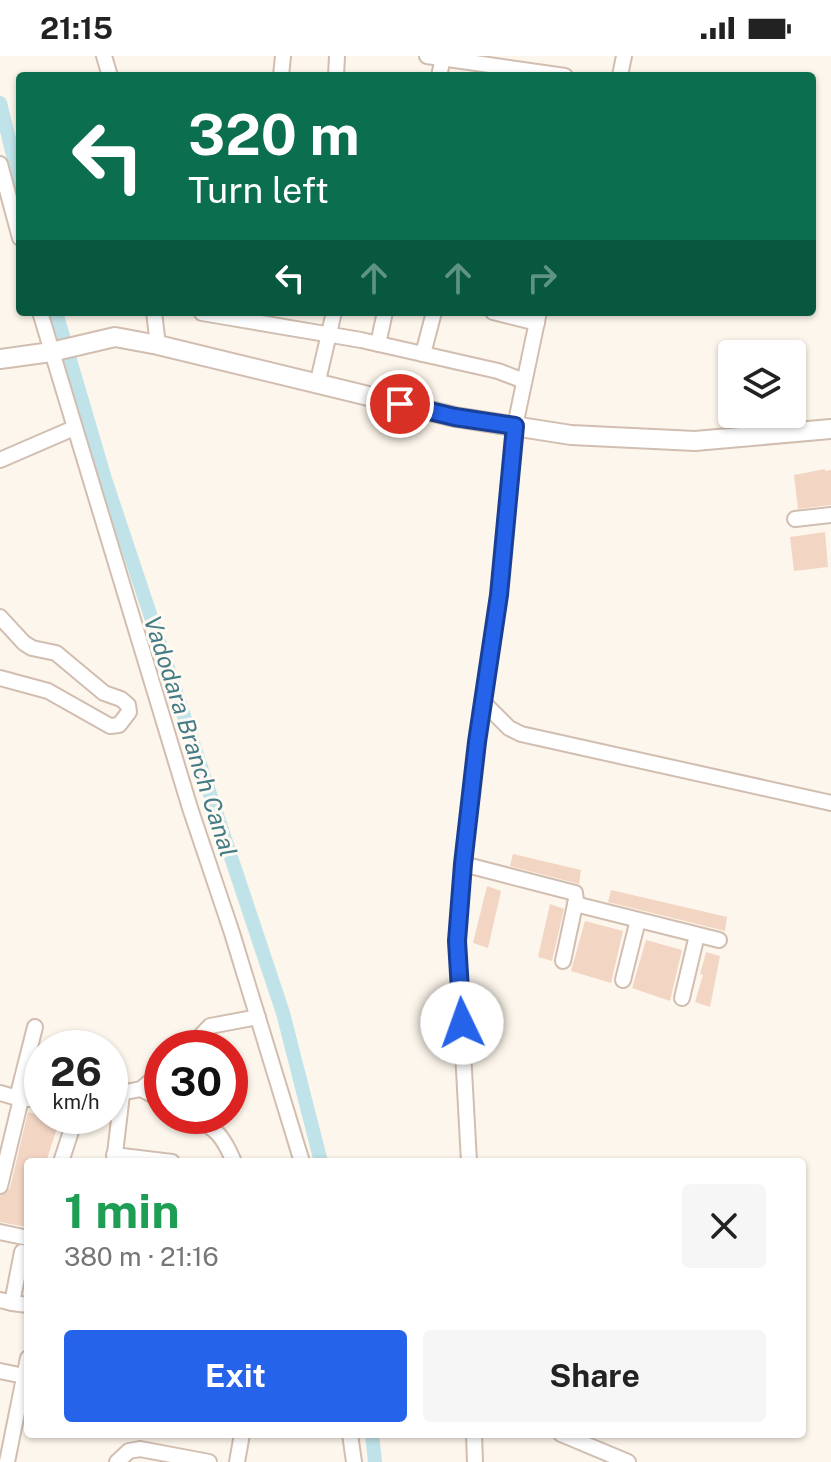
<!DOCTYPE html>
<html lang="en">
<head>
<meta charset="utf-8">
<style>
  :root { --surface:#fff; --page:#f6f6f6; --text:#222; --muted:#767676; --accent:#2563eb }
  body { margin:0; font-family:"Public Sans",sans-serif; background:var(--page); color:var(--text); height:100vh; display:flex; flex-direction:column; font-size:30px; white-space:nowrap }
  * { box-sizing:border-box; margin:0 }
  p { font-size:26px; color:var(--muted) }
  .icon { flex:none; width:44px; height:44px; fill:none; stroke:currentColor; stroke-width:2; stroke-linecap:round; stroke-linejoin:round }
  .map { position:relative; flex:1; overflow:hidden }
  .side { position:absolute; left:24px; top:1102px; width:782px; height:280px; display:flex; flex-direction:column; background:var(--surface); border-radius:8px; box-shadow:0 2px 6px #0004 }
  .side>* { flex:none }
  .guide { position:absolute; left:16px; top:16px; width:800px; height:244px; border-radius:8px; box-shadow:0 2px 6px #0004; background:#0b6e4f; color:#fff; overflow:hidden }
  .controls { position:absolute; left:718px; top:284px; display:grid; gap:16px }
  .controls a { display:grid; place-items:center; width:88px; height:88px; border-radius:8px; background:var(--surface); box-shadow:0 2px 6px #0004; font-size:40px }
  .speed { position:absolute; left:24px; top:974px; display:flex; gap:16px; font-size:40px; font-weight:700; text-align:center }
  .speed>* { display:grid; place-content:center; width:104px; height:104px; border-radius:50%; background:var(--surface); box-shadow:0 2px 6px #0004; line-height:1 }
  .speed small { font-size:20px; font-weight:400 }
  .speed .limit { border:12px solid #d22; background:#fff; color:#111 }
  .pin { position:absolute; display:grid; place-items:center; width:68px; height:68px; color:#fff; margin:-34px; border:4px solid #fff; border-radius:50%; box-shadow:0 2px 8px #0007 }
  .me { position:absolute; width:88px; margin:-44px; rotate:357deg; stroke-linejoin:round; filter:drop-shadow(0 0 6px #0008) }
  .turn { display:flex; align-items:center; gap:28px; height:168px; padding:0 40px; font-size:36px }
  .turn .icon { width:104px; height:104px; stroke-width:2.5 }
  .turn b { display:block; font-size:56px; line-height:68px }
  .lanes { display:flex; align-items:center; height:76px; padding:0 40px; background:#0003; justify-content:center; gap:40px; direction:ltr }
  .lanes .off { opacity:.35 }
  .round { display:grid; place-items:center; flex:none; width:84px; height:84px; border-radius:8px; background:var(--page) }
  .headline { display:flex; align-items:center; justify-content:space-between; height:136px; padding:0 40px }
  h1 { font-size:48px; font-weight:700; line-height:60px; color:#1e9e55 }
  .button { display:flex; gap:16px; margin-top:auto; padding:16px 40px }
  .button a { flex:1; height:92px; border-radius:8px; background:var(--accent); color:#fff; font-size:32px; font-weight:700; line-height:92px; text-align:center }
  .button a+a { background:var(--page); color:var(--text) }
  .status { display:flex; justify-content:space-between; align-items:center; height:56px; padding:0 40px; background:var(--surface); direction:ltr }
  .status svg { height:22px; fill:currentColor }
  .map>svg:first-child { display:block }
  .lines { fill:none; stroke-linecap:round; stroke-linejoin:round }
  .canal { stroke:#bfe3e8; stroke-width:14 }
  .building { fill:#f3d5c3 }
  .minor-casing { stroke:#d1beb0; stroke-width:18 }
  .tertiary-casing { stroke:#d1beb0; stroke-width:22 }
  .minor { stroke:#fff; stroke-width:14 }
  .tertiary { stroke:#fff; stroke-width:18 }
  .route-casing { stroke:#184099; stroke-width:20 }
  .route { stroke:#2563eb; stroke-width:14 }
  .labels { text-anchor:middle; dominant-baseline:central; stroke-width:6; stroke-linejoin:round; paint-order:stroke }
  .water-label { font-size:24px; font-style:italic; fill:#437c86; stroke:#fffaf3 }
</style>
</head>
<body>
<div class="status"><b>21:15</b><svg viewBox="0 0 49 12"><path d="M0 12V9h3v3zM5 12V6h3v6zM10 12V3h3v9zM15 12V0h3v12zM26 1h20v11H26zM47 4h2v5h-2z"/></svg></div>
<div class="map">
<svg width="831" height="1406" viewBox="0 0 831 1406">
  <rect width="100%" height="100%" fill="#fdf6ec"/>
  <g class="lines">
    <g class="canal">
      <path d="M0,47L20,127"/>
      <path d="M56,256L105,423L283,957L321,1106"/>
      <path d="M372,1378L375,1406"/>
    </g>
  </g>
  <g class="building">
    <path d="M825,413V415L831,414V449L798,453L794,419Z"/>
    <path d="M825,476L828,511L794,515L790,481Z"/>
    <path d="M513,798L581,814L579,828L510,810Z"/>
    <path d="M487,830L501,835L488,892L473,887Z"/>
    <path d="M611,834L727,861L725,875L608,846Z"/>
    <path d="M550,848L564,853L552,905L538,901Z"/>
    <path d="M585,865L623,875L611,927L571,915Z"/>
    <path d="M646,884L682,894L670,945L632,932Z"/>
    <path d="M706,896L720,900L710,951L695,946L703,919L700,918Z"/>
    <path d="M28,1056L59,1066L46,1106H28L26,1171L0,1166V1140L10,1132Z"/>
  </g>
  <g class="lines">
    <defs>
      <g id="minor">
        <path d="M104,0L110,20"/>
        <path d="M427,0L565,20"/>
        <path d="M281,20L283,0"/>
        <path d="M336,20L337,0"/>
        <path d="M439,20L443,2"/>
        <path d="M620,20L624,0"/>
        <path d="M0,108L20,182"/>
        <path d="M40,256L190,752L232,877L302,1106"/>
        <path d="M154,256L158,289"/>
        <path d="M493,256L537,267"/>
        <path d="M202,257L361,284L498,315L524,325"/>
        <path d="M378,288L385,256"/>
        <path d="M423,298L434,256"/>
        <path d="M317,329L334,256"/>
        <path d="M0,404L74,372"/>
        <path d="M795,463L831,459"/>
        <path d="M0,561L24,587L32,592L56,597L104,637L121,643L128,649L129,656L119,669L110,670L48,635L0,622"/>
        <path d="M483,646L509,672L521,678L831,747"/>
        <path d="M463,808L575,837L576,844L563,905"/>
        <path d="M575,848L719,884"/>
        <path d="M623,924L638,864"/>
        <path d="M682,942L697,879"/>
        <path d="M189,992L210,970L258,961"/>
        <path d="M141,1033L162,1044"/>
        <path d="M0,1037L21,1043H42"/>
        <path d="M110,1039L141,1033L162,1016"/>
        <path d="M17,1042L35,971"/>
        <path d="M192,1060C217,1073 223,1080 234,1106"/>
        <path d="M114,1099L172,1106"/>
        <path d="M61,1106L76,1060"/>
        <path d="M114,1106L122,1038"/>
        <path d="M469,1106L457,885L463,808L477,686L499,539L515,370L539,256"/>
        <path d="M0,1130L21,1043"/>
        <path d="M0,1176L28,1182"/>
        <path d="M0,1244L12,1247L22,1196"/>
        <path d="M12,1247L28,1249"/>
        <path d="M0,1315L24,1320"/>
        <path d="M350,1378L354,1406"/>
        <path d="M474,1378L475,1406"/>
        <path d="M561,1378L628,1406"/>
        <path d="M7,1406L28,1302"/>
        <path d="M117,1406L129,1395L140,1393L209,1406"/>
        <path d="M237,1406L242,1378"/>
      </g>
      <path id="tertiary" d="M0,303L51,296L115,281L158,289L455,361L571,379L695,385L831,373"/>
    </defs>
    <use href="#minor" class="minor-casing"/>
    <use href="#tertiary" class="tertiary-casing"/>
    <use href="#minor" class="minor"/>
    <use href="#tertiary" class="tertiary"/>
  </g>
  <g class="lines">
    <defs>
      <path id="route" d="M400,348L455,361L515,370L499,539L477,686L463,808L457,885L462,967"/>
    </defs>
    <use href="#route" class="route-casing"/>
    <use href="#route" class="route"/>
  </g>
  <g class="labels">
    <g class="water-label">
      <text transform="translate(191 680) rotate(72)">Vadodara Branch Canal</text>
    </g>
  </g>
</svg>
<div class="controls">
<a><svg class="icon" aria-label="layers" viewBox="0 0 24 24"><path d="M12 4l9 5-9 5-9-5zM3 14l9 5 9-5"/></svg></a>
</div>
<div class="speed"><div>26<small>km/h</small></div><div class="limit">30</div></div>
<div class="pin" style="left:400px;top:348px;background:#d93025"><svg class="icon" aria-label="arrive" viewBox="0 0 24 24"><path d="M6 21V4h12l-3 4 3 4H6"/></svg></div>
<svg class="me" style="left:462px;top:967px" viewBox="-20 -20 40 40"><circle r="19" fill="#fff"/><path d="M0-13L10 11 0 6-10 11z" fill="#2563eb"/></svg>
<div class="guide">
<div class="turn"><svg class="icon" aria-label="left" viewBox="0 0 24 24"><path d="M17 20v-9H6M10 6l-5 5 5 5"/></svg><div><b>320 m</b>Turn left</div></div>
<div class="lanes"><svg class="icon" aria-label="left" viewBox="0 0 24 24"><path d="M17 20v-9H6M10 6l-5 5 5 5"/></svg><svg class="icon off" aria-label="ahead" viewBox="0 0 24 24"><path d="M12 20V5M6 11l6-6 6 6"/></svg><svg class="icon off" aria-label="ahead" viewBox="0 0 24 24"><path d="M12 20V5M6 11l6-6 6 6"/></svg><svg class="icon off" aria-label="right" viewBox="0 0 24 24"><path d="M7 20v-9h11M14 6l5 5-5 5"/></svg></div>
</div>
<section class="side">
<div class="headline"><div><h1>1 min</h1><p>380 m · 21:16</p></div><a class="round"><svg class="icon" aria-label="close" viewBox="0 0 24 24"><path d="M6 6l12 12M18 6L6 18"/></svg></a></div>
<div class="button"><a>Exit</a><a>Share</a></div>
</section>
</div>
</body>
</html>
